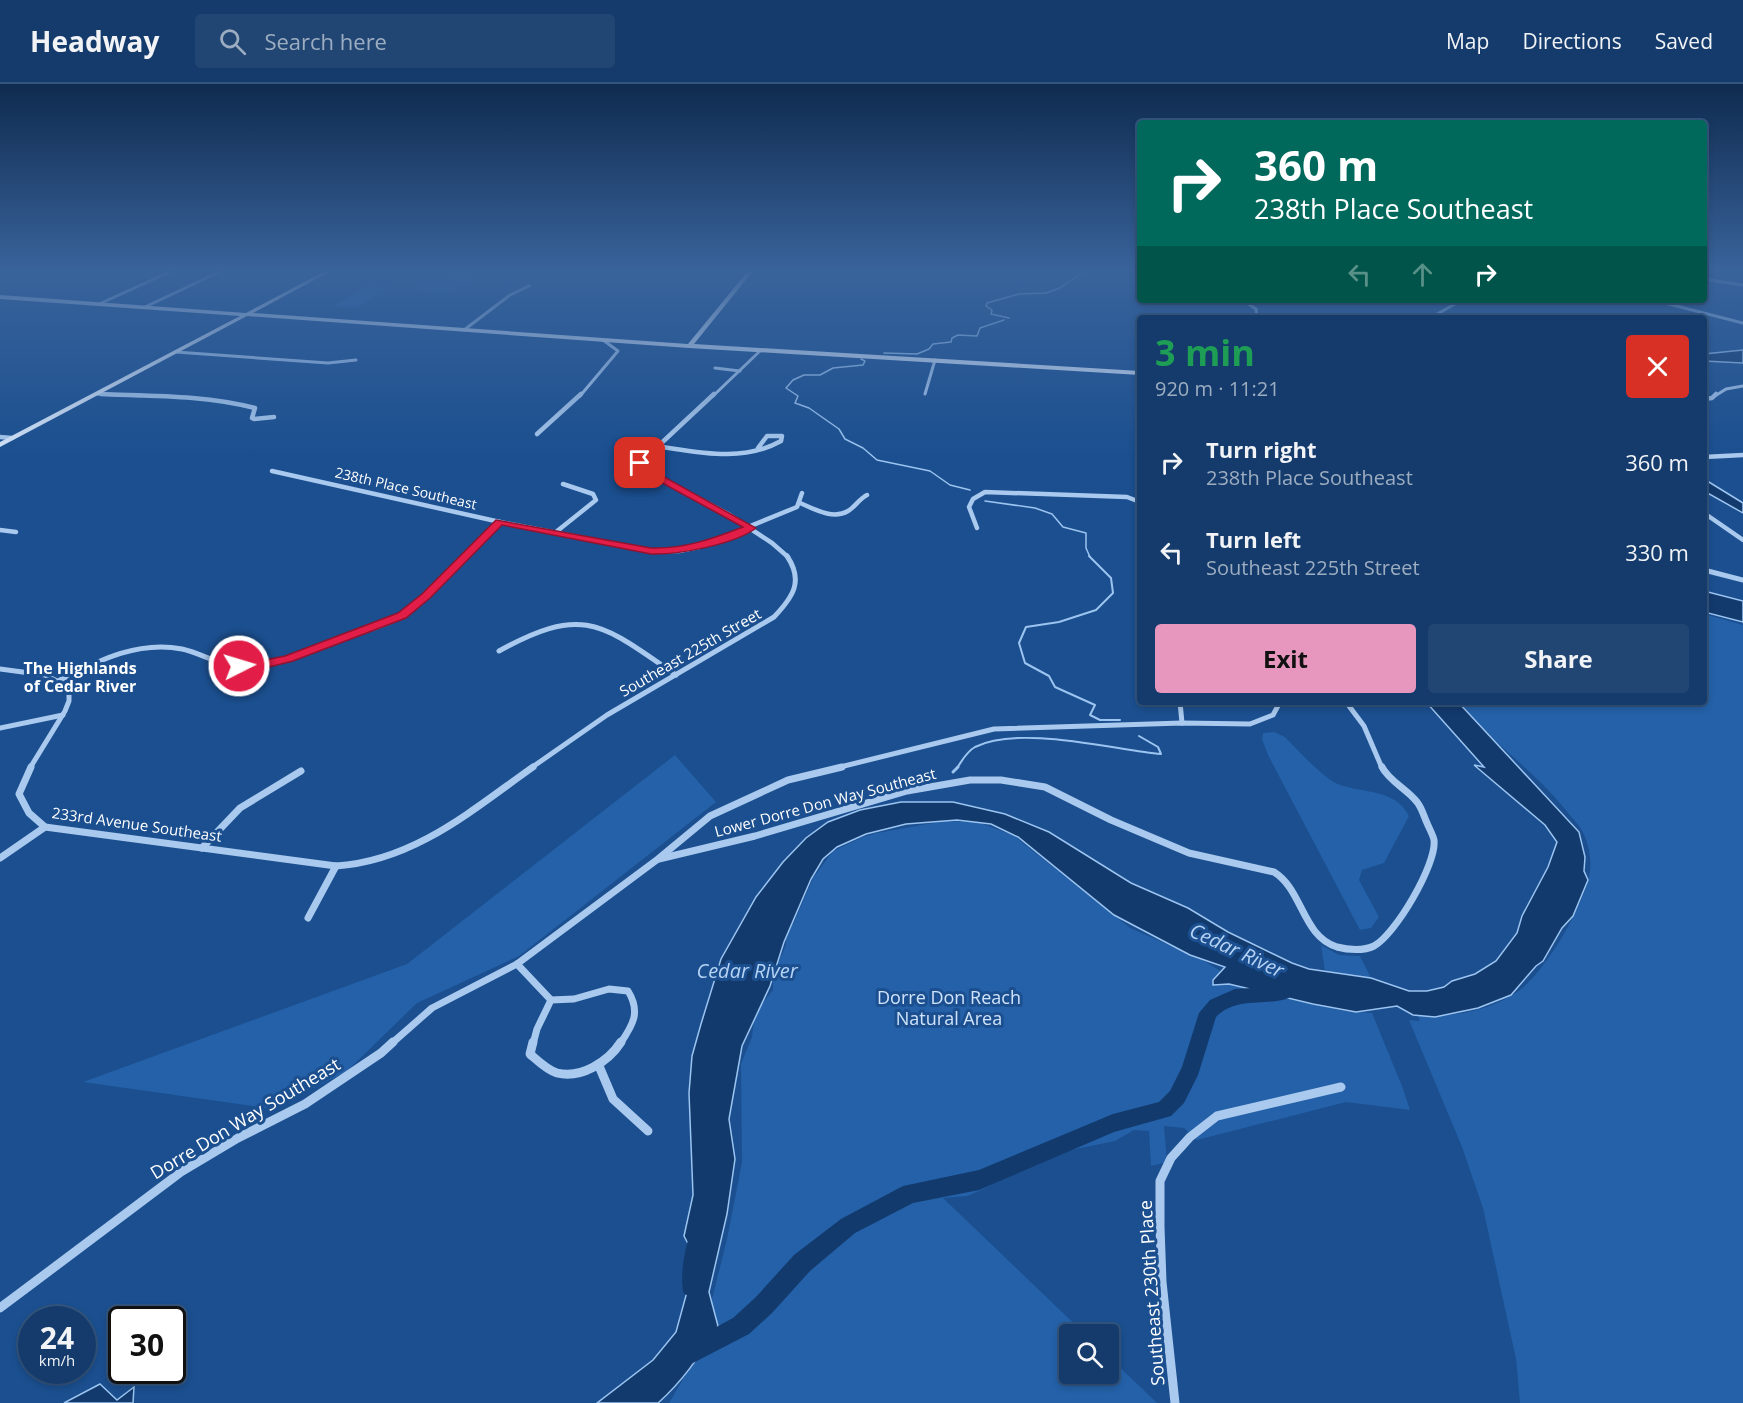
<!DOCTYPE html>
<html lang="en">
<head>
<meta charset="utf-8">
<style>
  :root { --surface:#143b6b; --page:#214673; --text:#f1f3f6; --muted:#9dadc1; --line:#33557e; --accent:#e797bd }
  body { margin:0; font-family:"Open Sans",sans-serif; background:var(--page); color:var(--text); height:100vh; display:flex; flex-direction:column; font-size:22px; white-space:nowrap }
  * { box-sizing:border-box; margin:0 }
  p { font-size:20px; color:var(--muted) }
  .icon { flex:none; width:33px; height:33px; fill:none; stroke:currentColor; stroke-width:2; stroke-linecap:round; stroke-linejoin:round }
  .map { position:relative; flex:1; overflow:hidden }
  .panel { position:absolute; left:1137px; top:231px; width:570px; height:390px; display:flex; flex-direction:column; background:var(--surface); border-radius:6px; box-shadow:0 3px 9px #0003,0 0 0 2px var(--line) }
  .panel>* { flex:none }
  .guide { position:absolute; left:1137px; top:36px; width:570px; height:183px; border-radius:6px; box-shadow:0 3px 9px #0003,0 0 0 2px var(--line); background:#00695c; color:#fff; overflow:hidden }
  .tools { position:absolute; left:1059px; top:1240px; display:grid; gap:12px }
  .tools a { display:grid; place-items:center; width:60px; height:60px; border-radius:6px; background:var(--surface); box-shadow:0 3px 9px #0003,0 0 0 2px var(--line); font-size:30px }
  .speed { position:absolute; left:18px; top:1222px; display:flex; gap:12px; font-size:30px; font-weight:700; text-align:center }
  .speed>* { display:grid; place-content:center; width:78px; height:78px; border-radius:50%; background:var(--surface); box-shadow:0 3px 9px #0003,0 0 0 2px var(--line); line-height:1 }
  .speed small { font-size:15px; font-weight:400 }
  .speed .limit { border:3px solid #111; border-radius:9px; background:#fff; color:#111 }
  .pin { position:absolute; display:grid; place-items:center; width:51px; height:51px; color:#fff; margin:-26px; border-radius:12px; box-shadow:0 3px 9px #0006 }
  .me { position:absolute; width:66px; margin:-33px; rotate:85deg; stroke-linejoin:round; filter:drop-shadow(0 0 4px #0008) }
  .turn { display:flex; align-items:center; gap:21px; height:126px; padding:0 18px; font-size:27px }
  .turn .icon { width:78px; height:78px; stroke-width:2.5 }
  .turn b { display:block; font-size:42px; line-height:51px }
  .lanes { display:flex; align-items:center; height:57px; padding:0 18px; background:#0003; justify-content:center; gap:30px; direction:ltr }
  .lanes .off { opacity:.35 }
  .round { display:grid; place-items:center; flex:none; width:63px; height:63px; border-radius:6px; background:var(--page) }
  .overview { display:flex; align-items:center; justify-content:space-between; height:102px; padding:0 18px }
  h1 { font-size:36px; font-weight:700; line-height:45px; color:#1e9e55 }
  .button { display:flex; gap:12px; margin-top:auto; padding:12px 18px }
  .button a { flex:1; height:69px; border-radius:6px; background:var(--accent); color:#111; font-size:24px; font-weight:700; line-height:69px; text-align:center }
  .button a+a { background:var(--page); color:var(--text) }
  ul { padding:0; list-style:none }
  li { display:flex; align-items:center; gap:18px; height:90px; padding:0 18px }
  li div { flex:1 }
  li b { display:block; font-size:22px }
  li em { font-style:normal }
  header { display:flex; align-items:center; gap:36px; box-sizing:border-box; height:84px; padding:0 30px; background:var(--surface); border-bottom:2px solid var(--line) }
  header strong { font-size:28px }
  nav { display:flex; gap:33px; margin-inline-start:auto; font-size:21px }
  .search { width:420px; height:54px; background:var(--page); display:flex; align-items:center; gap:15px; box-sizing:border-box; padding:0 21px; border-radius:6px; color:var(--muted); font-size:22px }
  .map>svg:first-child { display:block }
  .green { fill:#2461a8 }
  .water { fill:#123a6d; stroke:#9cc4f0; stroke-width:1.5 }
  .lines { fill:none; stroke-linecap:round; stroke-linejoin:round }
  .stream-far2 { stroke:#9cc4f0; stroke-width:1.5 }
  .stream-far1 { stroke:#9cc4f0; stroke-width:2 }
  .stream { stroke:#9cc4f0; stroke-width:3 }
  .river { fill:#123a6d; fill-rule:evenodd }
  .street-far4 { stroke:#a9c9ee; stroke-width:3 }
  .street-far3 { stroke:#a9c9ee; stroke-width:4.5 }
  .street-far2 { stroke:#a9c9ee; stroke-width:5 }
  .street-far1 { stroke:#a9c9ee; stroke-width:7 }
  .street { stroke:#a9c9ee; stroke-width:9 }
  .secondary { fill:#d6e6fa; fill-rule:evenodd }
  .route { fill:#e11d48; stroke:#92132f; stroke-width:1.5 }
  .labels { text-anchor:middle; dominant-baseline:central; stroke-width:6; stroke-linejoin:round; paint-order:stroke }
  .far-street-label { font-size:14px; fill:#fff; stroke:#1b4f8f }
  .street-label { font-size:15px; fill:#fff; stroke:#1b4f8f }
  .neighbourhood-label { font-size:16px; font-weight:bold; fill:#fff; stroke:#1b4f8f }
  .near-park-label { font-size:18px; fill:#cfe3fa; stroke:#1b4f8f }
  .near-street-label { font-size:18px; fill:#fff; stroke:#1b4f8f }
  .near-water-label { font-size:20px; font-style:italic; fill:#b5d3f5; stroke:#1b4f8f }
</style>
</head>
<body>
<header>
<strong>Headway</strong>
<div class="search"><svg class="icon" aria-label="search" viewBox="0 0 24 24"><circle cx="10" cy="10" r="6"/><path d="M15 15l6 6"/></svg>Search here</div>
<nav><a>Map</a><a>Directions</a><a>Saved</a></nav>
</header>
<div class="map">
<svg width="1743" height="1319" viewBox="0 0 1743 1319">
  <rect width="100%" height="100%" fill="#1b4f8f"/>
  <g class="green">
    <path d="M450,195H473L452,209L408,207L422,200Z"/>
    <path d="M366,202L391,203L358,223L333,222Z"/>
    <path d="M1704,530L1743,541V1319H1520L1516,1275L1483,1124L1462,1063L1409,936L1420,937L1418,932C1451,933 1485,928 1514,910C1542,894 1582,825 1589,793C1592,781 1590,765 1585,753C1581,742 1571,733 1564,724C1532,685 1490,657 1458,618H1704Z"/>
    <path d="M1274,648L1285,653C1296,664 1324,695 1338,700C1363,710 1395,704 1409,732L1384,779L1362,786L1359,796L1379,833L1371,844L1360,846L1268,671L1262,655L1263,649Z"/>
    <path d="M675,671L716,718L519,872L417,919L347,987L273,1025L83,998L407,880Z"/>
    <path d="M944,737L977,738L1013,751L1130,844L1203,876L1251,907L1344,927L1372,929L1402,1002L1410,1026L1346,1018L1197,1056L1184,1044L1164,1042L1167,1078L1151,1082L1149,1047L1134,1046L1115,1057L1042,1072L1000,1097L968,1112L943,1114L1086,1251H1070V1290H1108L1109,1273L1157,1319H669L698,1270L711,1219L727,1155L742,1078L741,980L752,953L755,928L773,906V891L786,861V849L794,838L813,794L833,767L863,753L877,749Z"/>
    <path d="M1321,861L1339,871L1360,872L1371,894L1325,887Z"/>
  </g>
  <g class="water">
    <path d="M1743,266V279L1704,277V270Z"/>
    <path d="M1704,395L1743,419V429L1704,407Z"/>
    <path d="M1704,507L1743,517V538L1704,528Z"/>
    <path d="M1426,618H1458L1579,748L1585,773L1584,787L1588,796L1573,832L1562,844L1543,877L1536,882L1511,911L1478,924L1435,933L1413,931L1397,922L1356,928L1313,920L1229,900L1213,901V896L1225,883L1190,871L1114,831L1018,753L991,740L957,736L906,740L866,750L837,763L823,775L811,795L784,858L770,902L742,962L729,1035L735,1075L727,1130L709,1208L718,1242C699,1272 685,1295 658,1319H597L653,1276L676,1248L696,1175L684,1152L693,1111L689,1009L692,972L701,940L721,875L756,813L783,778L806,754L828,738L860,726L901,718H953L1005,730L1049,748L1131,799L1188,824L1228,848L1292,879L1309,885L1371,894L1409,907H1427L1444,903L1452,897L1475,890L1496,877L1517,849L1522,832L1548,783L1557,758L1545,741L1474,681L1484,683Z"/>
    <path d="M100,1300L117,1316L134,1303L133,1319H64Z"/>
  </g>
  <g class="lines">
    <g class="stream-far2">
      <path d="M1009,234L991,230L992,226L986,222L987,219L1019,210L1046,209L1060,204L1085,187"/>
      <path d="M884,269L917,270L929,265L933,260L951,258L952,254L958,251L977,252L980,244L1004,236"/>
      <path d="M861,275L865,277L863,281L833,284L820,291H804L793,296L786,304L798,312L795,319L809,324L839,345L845,355L863,364L877,376L930,387L950,401L970,406"/>
      <path d="M985,417L1035,424L1052,430L1063,443L1086,449V464L1090,473"/>
    </g>
    <g class="stream-far1">
      <path d="M1089,472L1111,494L1113,509L1096,526L1059,538L1026,543L1019,559L1025,579L1049,592L1055,603L1095,621L1090,631L1100,636H1120"/>
      <path d="M957,684C962,677 966,668 975,663C1019,641 1111,665 1161,670L1158,663L1139,652"/>
    </g>
    <path class="stream" d="M953,688L958,683"/>
    <g class="river">
      <path d="M1283,902L1289,904L1292,909L1289,914C1264,923 1237,912 1216,933L1198,991L1184,1019L1171,1032L1114,1048L979,1106L913,1119L855,1149L810,1187L772,1229L749,1250L691,1280L683,1277L680,1269L683,1261L733,1234L756,1213L794,1171L841,1135L903,1102L979,1086L1113,1030L1159,1018L1170,1007L1182,983L1199,929L1210,916L1235,905Z"/>
      <path d="M698,1144L705,1148C711,1161 705,1196 700,1210L692,1213L684,1210C679,1196 685,1161 691,1148Z"/>
    </g>
    <g class="street-far4">
      <path d="M1704,195L1743,201"/>
      <path d="M1242,216L1256,225L1257,234"/>
      <path d="M1653,216L1743,239"/>
      <path d="M99,220L172,187"/>
      <path d="M145,223L221,187"/>
      <path d="M1430,234L1462,216"/>
      <path d="M464,246L510,211L529,202"/>
      <path d="M176,268L328,279L356,276"/>
      <path d="M715,284L740,287"/>
      <path d="M96,310L141,312"/>
      <path d="M925,310L935,276"/>
      <path d="M580,312L618,267L603,256"/>
      <path d="M713,312L760,267"/>
      <path d="M1715,312L1726,305L1743,302"/>
    </g>
    <g class="street-far3">
      <path d="M101,310C152,312 206,311 255,324L252,334L254,335L274,333"/>
      <path d="M714,310L640,379L645,386L728,430L772,459L788,473"/>
      <path d="M1704,315L1712,314L1716,310"/>
      <path d="M537,350L581,310"/>
      <path d="M0,353L12,354"/>
      <path d="M656,362C698,368 742,379 781,357L782,352H767L758,364"/>
      <path d="M1704,373L1743,371"/>
      <path d="M272,387L500,438L651,467H679L699,463L797,423L802,409"/>
      <path d="M800,419C814,425 833,436 848,427C855,423 859,415 867,411"/>
      <path d="M1704,429L1743,456"/>
      <path d="M977,444L969,423L973,415L985,408L1127,413L1140,418"/>
      <path d="M0,446L16,448"/>
      <path d="M556,448L596,416L593,410L563,400"/>
      <path d="M466,473L500,438"/>
    </g>
    <g class="street-far2">
      <path d="M1704,486L1743,496"/>
      <path d="M499,567C584,520 602,540 676,591"/>
      <path d="M0,585L45,591L69,603V617L65,627L30,684"/>
      <path d="M60,596C98,577 138,556 182,565C201,569 218,581 238,582C279,583 316,565 353,551C370,545 388,541 404,531C428,515 448,492 467,472"/>
      <path d="M1180,618L1182,639"/>
      <path d="M1346,618L1364,642L1382,684"/>
      <path d="M0,644L63,631"/>
      <path d="M531,684L607,631L774,533C793,513 804,497 787,472"/>
      <path d="M836,684L994,645L1182,639L1250,640L1273,631L1280,618"/>
    </g>
    <g class="street-far1">
      <path d="M31,683L19,710L29,729L45,743L336,782C414,777 472,726 533,683"/>
      <path d="M202,764L240,724L301,687"/>
      <path d="M0,774L45,743"/>
      <path d="M659,775L755,752L907,707L970,696H1001L1045,703L1111,736L1189,769L1274,788C1303,806 1302,852 1337,863C1348,866 1364,867 1374,862C1395,851 1437,780 1434,756C1433,751 1429,744 1427,739C1424,733 1422,724 1417,718C1407,705 1389,697 1382,683"/>
      <path d="M308,834L336,782"/>
      <path d="M517,880L551,916"/>
      <path d="M391,960L432,924L517,880L658,775L710,732L788,696L842,683"/>
      <path d="M533,960L537,945L551,916L574,915L609,905L628,907C641,928 633,941 620,960"/>
    </g>
    <g class="street">
      <path d="M533,958L530,970C538,977 547,986 557,989C581,995 608,978 621,958"/>
      <path d="M599,982L613,1015L648,1047"/>
      <path d="M0,1224L181,1088L238,1054L305,1020L381,969L393,958"/>
      <path d="M1175,1319L1162,1198L1160,1143V1097L1171,1074L1190,1053L1217,1032L1341,1003"/>
    </g>
    <path class="secondary" d="M325,187H331L253,229L688,260L748,187H753L694,260L1140,287V291L689,264L247,232L0,363V358L240,232L0,215V211L246,229Z"/>
  </g>
  <linearGradient id="sky" x2="0" y2="1"><stop stop-color="#0f2b4f"/><stop offset="0.5" stop-color="#39639b"/><stop offset="1" stop-color="#39639b" stop-opacity="0"/></linearGradient>
  <rect width="1743" height="372" fill="url(#sky)"/>
  <path class="route" d="M640,376L648,384L756,444C736,460 678,471 651,470L502,441L430,514L406,534L293,577L265,584L239,586L233,582L239,578L265,576L285,572L398,529L422,510L496,436L651,464C684,465 712,455 743,443L642,388L636,379Z"/>
  <g class="labels">
    <g class="far-street-label">
      <text transform="translate(406 404) rotate(13)">238th Place Southeast</text>
    </g>
    <g class="street-label">
      <text transform="translate(690 568) rotate(-30)">Southeast 225th Street</text>
      <text transform="translate(825 718) rotate(-15)">Lower Dorre Don Way Southeast</text>
      <text transform="translate(137 740) rotate(8)">233rd Avenue Southeast</text>
    </g>
    <g class="neighbourhood-label">
      <text x="80" y="584">The Highlands<tspan x="80" dy="18">of Cedar River</tspan></text>
    </g>
    <g class="near-park-label">
      <text x="949" y="913">Dorre Don Reach<tspan x="949" dy="21">Natural Area</tspan></text>
    </g>
    <g class="near-street-label">
      <text transform="translate(245 1034) rotate(-31)">Dorre Don Way Southeast</text>
      <text transform="translate(1151 1209) rotate(-94)">Southeast 230th Place</text>
    </g>
    <g class="near-water-label">
      <text transform="translate(1237 866) rotate(25)">Cedar River</text>
      <text x="747" y="886">Cedar River</text>
    </g>
  </g>
</svg>
<div class="tools">
<a><svg class="icon" aria-label="search" viewBox="0 0 24 24"><circle cx="10" cy="10" r="6"/><path d="M15 15l6 6"/></svg></a>
</div>
<div class="speed"><div>24<small>km/h</small></div><div class="limit">30</div></div>
<div class="pin" style="left:640px;top:379px;background:#d93025"><svg class="icon" aria-label="arrive" viewBox="0 0 24 24"><path d="M6 21V4h12l-3 4 3 4H6"/></svg></div>
<svg class="me" style="left:239px;top:582px" viewBox="-20 -20 40 40"><circle r="17" fill="#e11d48" stroke="#fff" stroke-width="3"/><path d="M0-11L8 9 0 5-8 9z" fill="#fff"/></svg>
<div class="guide">
<div class="turn"><svg class="icon" aria-label="right" viewBox="0 0 24 24"><path d="M7 20v-9h11M14 6l5 5-5 5"/></svg><div><b>360 m</b>238th Place Southeast</div></div>
<div class="lanes"><svg class="icon off" aria-label="left" viewBox="0 0 24 24"><path d="M17 20v-9H6M10 6l-5 5 5 5"/></svg><svg class="icon off" aria-label="ahead" viewBox="0 0 24 24"><path d="M12 20V5M6 11l6-6 6 6"/></svg><svg class="icon" aria-label="right" viewBox="0 0 24 24"><path d="M7 20v-9h11M14 6l5 5-5 5"/></svg></div>
</div>
<section class="panel">
<div class="overview"><div><h1>3 min</h1><p>920 m · 11:21</p></div><a class="round" style="background:#d93025;color:#fff"><svg class="icon" aria-label="close" viewBox="0 0 24 24"><path d="M6 6l12 12M18 6L6 18"/></svg></a></div>
<ul>
<li><svg class="icon" aria-label="right" viewBox="0 0 24 24"><path d="M7 20v-9h11M14 6l5 5-5 5"/></svg><div><b>Turn right</b><p>238th Place Southeast</p></div><em>360 m</em></li>
<li><svg class="icon" aria-label="left" viewBox="0 0 24 24"><path d="M17 20v-9H6M10 6l-5 5 5 5"/></svg><div><b>Turn left</b><p>Southeast 225th Street</p></div><em>330 m</em></li>
</ul>
<div class="button"><a>Exit</a><a>Share</a></div>
</section>
</div>
</body>
</html>
